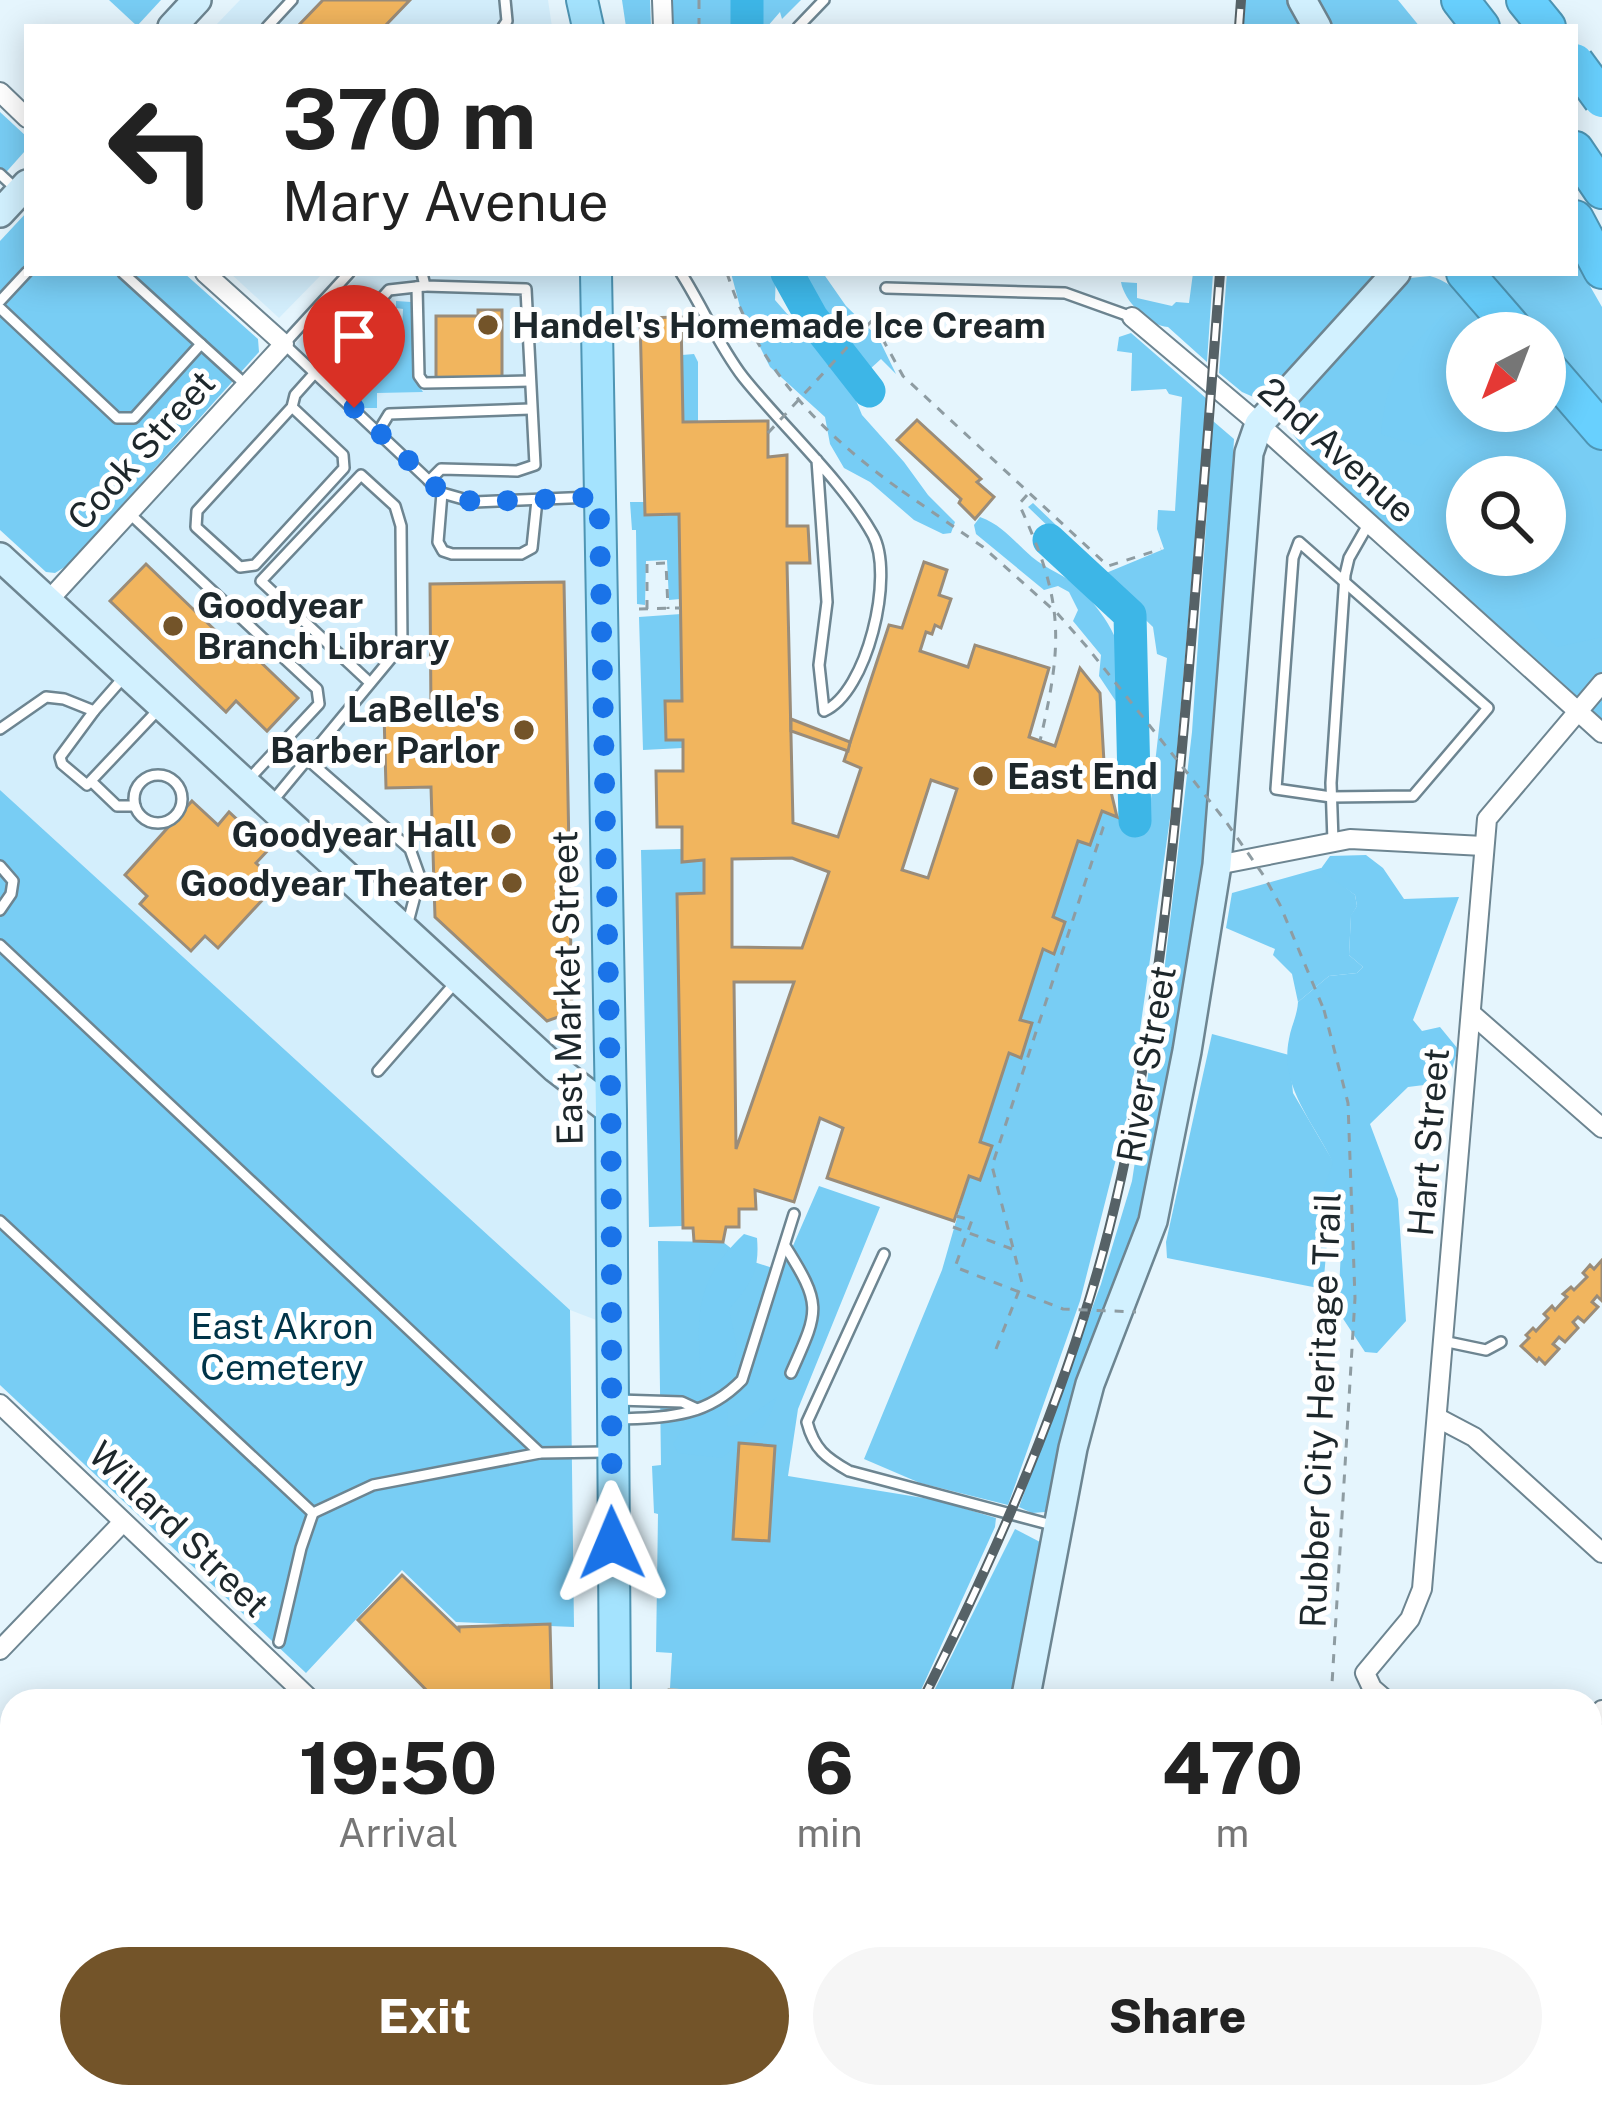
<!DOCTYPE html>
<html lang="en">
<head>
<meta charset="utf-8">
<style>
  :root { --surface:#fff; --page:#f6f6f6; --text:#222; --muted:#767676; --accent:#735429 }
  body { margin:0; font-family:"Public Sans",sans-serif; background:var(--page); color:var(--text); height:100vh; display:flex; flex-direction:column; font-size:45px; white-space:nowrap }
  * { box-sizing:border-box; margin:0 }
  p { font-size:39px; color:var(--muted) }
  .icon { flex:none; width:66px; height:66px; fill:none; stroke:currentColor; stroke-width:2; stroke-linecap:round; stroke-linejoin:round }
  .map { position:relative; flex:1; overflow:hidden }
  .panel { position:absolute; left:0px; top:1689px; width:1602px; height:420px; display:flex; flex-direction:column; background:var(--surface); border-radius:36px 36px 0 0; box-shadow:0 6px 30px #0003 }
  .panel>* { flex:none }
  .hud { position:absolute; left:24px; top:24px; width:1554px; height:252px; border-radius:0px; box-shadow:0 6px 30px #0003; background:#fff; color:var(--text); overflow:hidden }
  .needle { width:78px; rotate:222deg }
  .buttons { position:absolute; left:1446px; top:312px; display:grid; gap:24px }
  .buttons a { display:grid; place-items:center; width:120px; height:120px; border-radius:50%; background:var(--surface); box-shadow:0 6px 30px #0003; font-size:60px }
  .pin { position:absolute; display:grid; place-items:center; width:102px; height:102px; color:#fff; margin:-123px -51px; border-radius:50% 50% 50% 0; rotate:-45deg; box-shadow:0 0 12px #0007 }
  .pin .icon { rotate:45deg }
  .me { position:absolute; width:132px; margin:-66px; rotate:359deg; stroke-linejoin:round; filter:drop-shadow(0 0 9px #0008) }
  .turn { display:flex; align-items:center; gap:42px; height:252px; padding:0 60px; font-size:54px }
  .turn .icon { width:156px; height:156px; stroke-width:2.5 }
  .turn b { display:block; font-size:84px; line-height:102px }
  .eta { display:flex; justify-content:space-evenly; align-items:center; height:204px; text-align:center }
  .eta b { font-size:72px; font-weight:800; line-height:84px }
  .cta { display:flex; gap:24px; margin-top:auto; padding:24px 60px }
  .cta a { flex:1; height:138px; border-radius:72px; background:var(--accent); color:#fff; font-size:48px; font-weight:800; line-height:138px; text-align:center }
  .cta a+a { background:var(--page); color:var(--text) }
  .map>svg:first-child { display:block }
  .built { fill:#d3eefc }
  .green { fill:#78cdf4; fill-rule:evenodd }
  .forest { fill:#77cdf5 }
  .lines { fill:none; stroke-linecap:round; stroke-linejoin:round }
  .river { stroke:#3db6e7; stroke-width:33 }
  .building { fill:#f1b55e; stroke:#9a8c79; stroke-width:3; fill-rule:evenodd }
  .lane-casing { stroke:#6d8591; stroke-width:14 }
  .street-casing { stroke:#6d8591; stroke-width:22 }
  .secondary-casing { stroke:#6d8591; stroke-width:32 }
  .primary-casing { stroke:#4e95b4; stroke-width:34 }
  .highway-casing { stroke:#4e95b4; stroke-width:40 }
  .path { stroke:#8e9ca2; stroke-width:3; stroke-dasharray:9 9; stroke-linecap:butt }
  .lane { stroke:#fff; stroke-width:9 }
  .street { stroke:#fff; stroke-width:18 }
  .secondary { stroke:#d2f1ff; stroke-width:27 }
  .primary { stroke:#a4e3fe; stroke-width:30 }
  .highway { stroke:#68d0fe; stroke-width:36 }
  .rail-casing { stroke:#566267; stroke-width:10 }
  .rail { stroke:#fff; stroke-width:6; stroke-dasharray:18; stroke-linecap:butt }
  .highway-bridge-casing { stroke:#4e95b4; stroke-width:40; stroke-linecap:butt }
  .path-bridge { stroke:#8e9ca2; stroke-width:3; stroke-dasharray:9 9; stroke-linecap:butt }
  .highway-bridge { stroke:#68d0fe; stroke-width:36 }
  .route { stroke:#1a73e8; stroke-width:21; stroke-dasharray:0 37.8 }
  .poi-dot { fill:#735429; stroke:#fff; stroke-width:4.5 }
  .labels { text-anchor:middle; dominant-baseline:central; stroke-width:10; stroke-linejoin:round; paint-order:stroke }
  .poi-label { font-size:36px; font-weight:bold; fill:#1d272b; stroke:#fff; text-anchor:start }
  .street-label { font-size:36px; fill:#1d272b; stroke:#fff }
  .park-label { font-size:36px; fill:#003448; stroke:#fff }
</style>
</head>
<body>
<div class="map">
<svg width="1602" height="2109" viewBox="0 0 1602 2109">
  <rect width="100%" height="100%" fill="#e5f5fd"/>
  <g class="built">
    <path d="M240,0H548L552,27H214Z"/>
    <path d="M230,273H323L279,318Z"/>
    <path d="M360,273H587L603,1093L559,1059L62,599Z"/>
    <path d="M0,562L606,1115L604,1323L570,1310L0,790Z"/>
  </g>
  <g class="green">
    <path d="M109,0H161L137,26Z"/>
    <path d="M622,0H650L651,27H626Z"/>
    <path d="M673,0H801L782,19L780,12L767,27H673Z"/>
    <path d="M1245,0H1286L1302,27H1243Z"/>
    <path d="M1317,0H1398L1420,27H1333Z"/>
    <path d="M0,112L27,137L25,151L0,179Z"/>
    <path d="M27,212V273H184L258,339L259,352L68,565L55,573L46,572L0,530V241Z"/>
    <path d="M1575,260L1602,307V419L1545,351V333H1530L1480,273H1575Z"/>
    <path d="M805,273H823L846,306L878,337L896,374L881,359L870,369L814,294Z"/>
    <path d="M1193,273H1213L1207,362L1168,327C1149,326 1124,301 1121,282L1137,283V298L1172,306L1176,302L1189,303Z"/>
    <path d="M1227,273H1384L1266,396L1258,399L1242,392L1219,373Z"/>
    <path d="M1430,276C1460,285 1479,310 1499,333H1467V411H1545V384L1602,451V719L1308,454L1286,425L1289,409L1392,295L1410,278ZM1467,477H1545V555H1467Z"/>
    <path d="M396,301L411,302L413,377L423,392L377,393V408H365L330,373L344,382L380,342L370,330L402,329L403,309L396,308Z"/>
    <path d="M1131,333L1207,399L1173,797L1129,1108L1080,1301L1008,1505L920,1483L864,1459L942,1270L969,1176L980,1179L992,1146L980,1142L1009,1053L1032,1023L1020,1020L1043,949L1055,953L1065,922L1053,917L1078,841L1091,844L1102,811L1148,825L1167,658L1157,654L1153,627L1028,507L1033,503L1106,573L1164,549L1157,529L1158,510L1175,511L1182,397L1169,394L1166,389L1131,391L1132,353L1117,351L1119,337Z"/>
    <path d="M694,354L698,362V422H683L682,355Z"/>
    <path d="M1213,421L1234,439L1211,833L1160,1137L1128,1252L1066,1417L1045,1512L1032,1513L1019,1507L1101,1284L1132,1181L1165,964L1192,732Z"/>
    <path d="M630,502H644L645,515L679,514L680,599L669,600L667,560L646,561L645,605L637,604L636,530H632Z"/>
    <path d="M681,614L682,701L665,702L666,739L683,740V748L643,750L639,617Z"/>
    <path d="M0,790L570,1310L574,1627L456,1622L402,1570L306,1673L0,1385Z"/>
    <path d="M682,849L704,860V893L677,895L683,1226L649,1227L641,850Z"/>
    <path d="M1321,868L1355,895L1357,906L1351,916L1349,955L1363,967L1357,973L1329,976L1298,1002L1292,974L1273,955L1275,949L1226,928L1232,893Z"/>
    <path d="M1212,1034L1289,1055L1293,1093L1334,1163L1323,1289L1167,1258L1166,1242Z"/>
    <path d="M819,1186L880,1207L798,1409L788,1476L936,1500L996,1518L995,1527L916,1701H689L690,1690L670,1688L672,1653L656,1652L658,1514L654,1513L652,1466L661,1465L658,1241L723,1242L745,1259L782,1271Z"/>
    <path d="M1015,1529L1040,1542L1010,1701H929Z"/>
    <path d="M835,2097H949L947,2109H841Z"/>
  </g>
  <g class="forest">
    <path d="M731,273H776L775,300L850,386L862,415L904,462L928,495L955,522L951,533L943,534L914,520L870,482L844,468L830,444L825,417L770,367L740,307Z"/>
    <path d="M1441,315L1467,352V411H1515L1589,492L1602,524V637L1557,647C1525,620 1515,598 1517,555H1545V477H1467V555H1479L1494,590L1479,598L1461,582L1456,545L1467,434L1429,438L1420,446L1381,434C1389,369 1399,362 1441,315Z"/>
    <path d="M980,517C1004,526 1013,541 1032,557C1046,569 1067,576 1079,588C1111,619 1136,663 1119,706L1099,676L1101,655L1073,621L1078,610L1069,592L1058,586L1044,590L976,534L974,525Z"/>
    <path d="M1366,855L1383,868L1404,899L1459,897L1413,1020L1422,1031L1440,1027L1458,1049L1448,1082L1408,1087L1370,1124L1398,1199L1406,1321L1377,1353L1365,1352L1338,1311L1341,1249L1336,1209L1319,1216L1322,1193L1333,1163C1315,1124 1279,1087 1289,1039C1291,1026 1297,1017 1298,1002L1329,976L1357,973L1363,967L1349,955L1351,915L1357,906L1355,895L1320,870L1330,856Z"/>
    <path d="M744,1234L757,1238C760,1272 750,1285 729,1309L737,1348L728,1390L727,1427L737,1425L777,1397C760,1444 754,1429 722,1458L678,1453L673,1444L684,1427L700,1414C705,1337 679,1295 744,1234Z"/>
    <path d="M656,2097H714L707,2109H656Z"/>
    <path d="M1062,2097H1269L1265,2109H1059Z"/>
  </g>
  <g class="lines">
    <g class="river">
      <path d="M747,27V0"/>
      <path d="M787,273L812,318L869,391"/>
      <path d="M1049,540L1130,615L1135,821"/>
      <path d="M825,2097L831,2109"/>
    </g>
  </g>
  <g class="building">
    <path d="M323,0H410L384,27H297Z"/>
    <path d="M478,310H502V379L436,378V316H478Z"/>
    <path d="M681,317L683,422L768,421V457L787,455V526H808L810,563H787L793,823L838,837L861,768L844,761L889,625L902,628L924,562L947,570L939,595L951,599L941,628L935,625L932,634L926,632L920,651L968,667L975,645L1049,668L1029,737L1055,746L1080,668L1100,693L1104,762L1117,817L1102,811L1090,845L1078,841L1053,917L1065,922L1054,954L1043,949L1020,1020L1032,1023L1021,1058L1009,1053L980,1142L992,1146L980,1180L969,1176L954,1221L827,1178L843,1128L820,1118L794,1202L755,1190L756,1209H739V1227H726L723,1242L694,1241L693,1228H683L677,894L704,893V860L682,862V827H657L656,771H683V740H666L665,701H682L679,514L645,515L640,318ZM931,780L957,789L928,878L902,870ZM792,858L829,872L802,948L732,947V859ZM734,982H794L736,1149Z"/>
    <path d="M917,420L981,479L977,482L994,497L975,519L959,503L961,499L897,440Z"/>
    <path d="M146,564L243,657L249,651L298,698L267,731L236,701L226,712L110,601Z"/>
    <path d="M564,582L572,1012L547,1021L435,917L431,787L386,788L384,713L431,714L430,584Z"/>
    <path d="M791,719L850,742L848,751L791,731Z"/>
    <path d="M192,801L218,825L229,812L269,849L256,863L278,883L218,948L205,936L191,951L140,904L147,896L125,875Z"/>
    <path d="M1602,1260V1301L1597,1296L1592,1302L1598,1307L1584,1322L1578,1317L1573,1322L1578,1328L1565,1342L1559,1337L1553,1344L1559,1349L1545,1364L1539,1358L1537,1361L1521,1346L1529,1338L1526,1335L1533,1328L1536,1331L1548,1318L1544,1314L1552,1306L1555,1310L1567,1297L1563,1294L1571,1287L1574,1290L1587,1277L1583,1273L1590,1265L1594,1269Z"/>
    <path d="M739,1443L775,1446L769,1541L733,1539Z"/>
    <path d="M402,1575L459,1630V1627L550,1624L552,1701H461V1693L452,1701H437L358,1620Z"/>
    <path d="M669,1690L689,1691L688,1701H668Z"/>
    <path d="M1305,2097H1382L1395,2109H1308L1302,2101Z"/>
  </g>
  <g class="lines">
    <defs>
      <g id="lane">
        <path d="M267,27L292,0"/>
        <path d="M503,27L507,21L505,0"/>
        <path d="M798,27L824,0"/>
        <path d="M0,174L15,188"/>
        <path d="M123,273L201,344"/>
        <path d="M349,273L284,344L442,493L474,502L593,497"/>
        <path d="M422,273L425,286L526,289L535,465L517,471L441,469L429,481"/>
        <path d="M681,273C702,306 719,346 743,377C782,426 843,481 873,535C895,575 867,693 824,711L819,665L827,602L817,460"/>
        <path d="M417,287L419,376L424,383L530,381"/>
        <path d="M886,288L1065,293L1132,317"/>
        <path d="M0,301L27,272"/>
        <path d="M0,308L117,418H134L201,344L245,384"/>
        <path d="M292,407L197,511L196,527L240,567L255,565L344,468L343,455L292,407L295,395L389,290L425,286"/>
        <path d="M378,432L389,414L531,409"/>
        <path d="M442,493L438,542L443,551L452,554H521L532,548L537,500"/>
        <path d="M130,514L317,689L319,704L249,779"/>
        <path d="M1299,542L1488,708L1413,796L1331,797L1276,789L1293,558Z"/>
        <path d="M94,711L60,757L62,764L87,785L158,710"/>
        <path d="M0,729L46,697L64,699L94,711L123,678"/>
        <path d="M307,759L410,849L420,877L407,926"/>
        <circle cx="158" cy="799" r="24"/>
        <path d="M93,783L117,806H135"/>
        <path d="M271,803L402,645L401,526L395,506L361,475L261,581L368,681"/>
        <path d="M1333,841L1331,783L1345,575L1349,558L1369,523"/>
        <path d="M0,866L13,881L11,894L0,910"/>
        <path d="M0,945L540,1453"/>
        <path d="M378,1071L455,983"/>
        <path d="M0,1221L313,1513L373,1485L540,1453L605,1452"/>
        <path d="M785,1246C823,1306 819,1310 791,1373"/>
        <path d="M884,1254L807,1422C814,1449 826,1458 849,1471L1052,1525"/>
        <path d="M1443,1341L1486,1350L1501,1342"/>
        <path d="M618,1400L682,1402L695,1408"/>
        <path d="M621,1419C669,1417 706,1417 742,1380L794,1214"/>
        <path d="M279,1642L301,1548L313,1513"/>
        <path d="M439,2097L452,2109"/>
        <path d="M511,2109L523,2097"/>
      </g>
      <g id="street">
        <path d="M662,0L663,27"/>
        <path d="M0,92L27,118"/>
        <path d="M1132,317L1259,424L1602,733"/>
        <path d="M48,601L284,344L205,273"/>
        <path d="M1217,865L1350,839L1483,846"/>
        <path d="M1473,1015L1602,1128"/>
        <path d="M0,1404L312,1701"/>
        <path d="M1438,1418L1474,1437L1602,1553"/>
        <path d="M0,1650L123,1522"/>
        <path d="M1387,1701L1372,1688L1365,1673L1410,1619L1422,1589L1487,819L1602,683"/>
        <path d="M1590,1723L1602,1710"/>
        <path d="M0,1806L12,1817"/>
        <path d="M1590,1888L1602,1899"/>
        <path d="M308,2097L320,2109"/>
      </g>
      <g id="secondary">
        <path d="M1302,0L1317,27"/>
        <path d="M172,27L197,0"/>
        <path d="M0,213L27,184"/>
        <path d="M0,557L555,1068L611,1111"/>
        <path d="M1025,1701L1073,1448L1090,1384L1153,1221L1187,1051L1217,865L1249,453L1259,424L1396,273"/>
        <path d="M1422,2097L1435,2109"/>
        <path d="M960,2109L962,2097"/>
      </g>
      <g id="primary">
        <path d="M582,0L588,27"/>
        <path d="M596,273L611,1111L615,1701"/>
        <path d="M626,2097V2109"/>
      </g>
      <g id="highway">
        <path d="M1460,0L1481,27"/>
        <path d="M1525,0L1547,27"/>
        <path d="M1575,150L1602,190"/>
        <path d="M1575,219L1602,270"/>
        <path d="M1465,273L1517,333"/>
        <path d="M1545,365L1602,431"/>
      </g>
    </defs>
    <use href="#lane" class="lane-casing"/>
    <use href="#street" class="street-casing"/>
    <use href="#secondary" class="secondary-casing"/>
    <use href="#primary" class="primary-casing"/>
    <use href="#highway" class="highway-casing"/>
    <g class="path">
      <path d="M699,27V0"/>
      <path d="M727,273C757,368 823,435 902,491"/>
      <path d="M878,314L892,328L881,336L903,376L1108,566L1161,549"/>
      <path d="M1027,495L1019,504C1063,600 1064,638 1040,741"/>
      <path d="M639,609L680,608"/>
      <path d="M647,609V564L666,563L668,609"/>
      <path d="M1324,1010L1348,1103L1355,1298L1331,1701"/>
      <path d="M953,1227L1012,1249"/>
      <path d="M996,1349L1022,1283L992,1166L1103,828L1097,826"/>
      <path d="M1279,2109L1282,2097"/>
    </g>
    <use href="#lane" class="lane"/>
    <use href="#street" class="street"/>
    <use href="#secondary" class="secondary"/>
    <use href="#primary" class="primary"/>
    <use href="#highway" class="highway"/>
    <defs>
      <g id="rail">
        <path d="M1239,27L1241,0"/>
        <path d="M922,1701C998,1550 1067,1393 1109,1229C1146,1082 1165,931 1179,780C1195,611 1207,442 1220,273"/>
        <path d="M716,2109L722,2097"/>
      </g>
    </defs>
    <use href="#rail" class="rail-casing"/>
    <use href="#rail" class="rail"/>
    <defs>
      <path id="highway-bridge" d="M1575,62L1602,99"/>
    </defs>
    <use href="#highway-bridge" class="highway-bridge-casing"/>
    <g class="path-bridge">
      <path d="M768,433L878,314"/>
      <path d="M902,491L983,547L1057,613L1087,647L1224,819L1264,876L1280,905L1324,1010"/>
      <path d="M956,1216L972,1220L955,1267L1063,1309L1136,1312"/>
    </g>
    <use href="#highway-bridge" class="highway-bridge"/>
  </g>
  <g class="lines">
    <path class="route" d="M354,408L442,493L474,502L599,497L611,1111L612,1543"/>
  </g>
  <g class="poi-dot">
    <circle cx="488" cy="325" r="12"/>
    <circle cx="173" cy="626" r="12"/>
    <circle cx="524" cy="730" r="12"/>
    <circle cx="983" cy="776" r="12"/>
    <circle cx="501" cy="834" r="12"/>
    <circle cx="512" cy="883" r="12"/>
  </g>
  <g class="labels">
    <g class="poi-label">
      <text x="512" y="325">Handel's Homemade Ice Cream</text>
      <text x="197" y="605">Goodyear<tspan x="197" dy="41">Branch Library</tspan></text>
      <text x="500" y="709" text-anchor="end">LaBelle's<tspan x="500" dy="41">Barber Parlor</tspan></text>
      <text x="1007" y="776">East End</text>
      <text x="477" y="834" text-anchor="end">Goodyear Hall</text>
      <text x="488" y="883" text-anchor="end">Goodyear Theater</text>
    </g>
    <g class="street-label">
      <text transform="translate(141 450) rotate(-48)">Cook Street</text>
      <text transform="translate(1337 450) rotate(42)">2nd Avenue</text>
      <text transform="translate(567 988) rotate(-91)">East Market Street</text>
      <text transform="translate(1146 1064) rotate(-80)">River Street</text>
      <text transform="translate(1428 1142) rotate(-85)">Hart Street</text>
      <text transform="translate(1320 1410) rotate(-88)">Rubber City Heritage Trail</text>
      <text transform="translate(179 1529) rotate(44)">Willard Street</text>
    </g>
    <g class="park-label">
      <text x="282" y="1326">East Akron<tspan x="282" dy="41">Cemetery</tspan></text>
    </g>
  </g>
</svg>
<div class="buttons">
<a><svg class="needle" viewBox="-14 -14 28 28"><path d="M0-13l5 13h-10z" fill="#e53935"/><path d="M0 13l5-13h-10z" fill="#767676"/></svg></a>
<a><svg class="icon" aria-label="search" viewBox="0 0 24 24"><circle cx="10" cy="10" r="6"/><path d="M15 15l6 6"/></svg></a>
</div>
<div class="pin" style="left:354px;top:408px;background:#d93025"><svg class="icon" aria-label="arrive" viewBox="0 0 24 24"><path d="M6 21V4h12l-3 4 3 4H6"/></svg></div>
<svg class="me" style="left:612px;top:1543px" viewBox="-20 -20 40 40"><path d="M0-17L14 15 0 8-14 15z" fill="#1a73e8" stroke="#fff" stroke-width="4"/></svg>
<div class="hud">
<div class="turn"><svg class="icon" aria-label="left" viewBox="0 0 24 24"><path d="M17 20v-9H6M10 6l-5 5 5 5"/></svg><div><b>370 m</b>Mary Avenue</div></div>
</div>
<section class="panel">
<div class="eta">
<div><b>19:50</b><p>Arrival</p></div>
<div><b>6</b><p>min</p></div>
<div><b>470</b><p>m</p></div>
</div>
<div class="cta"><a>Exit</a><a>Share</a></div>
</section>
</div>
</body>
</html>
